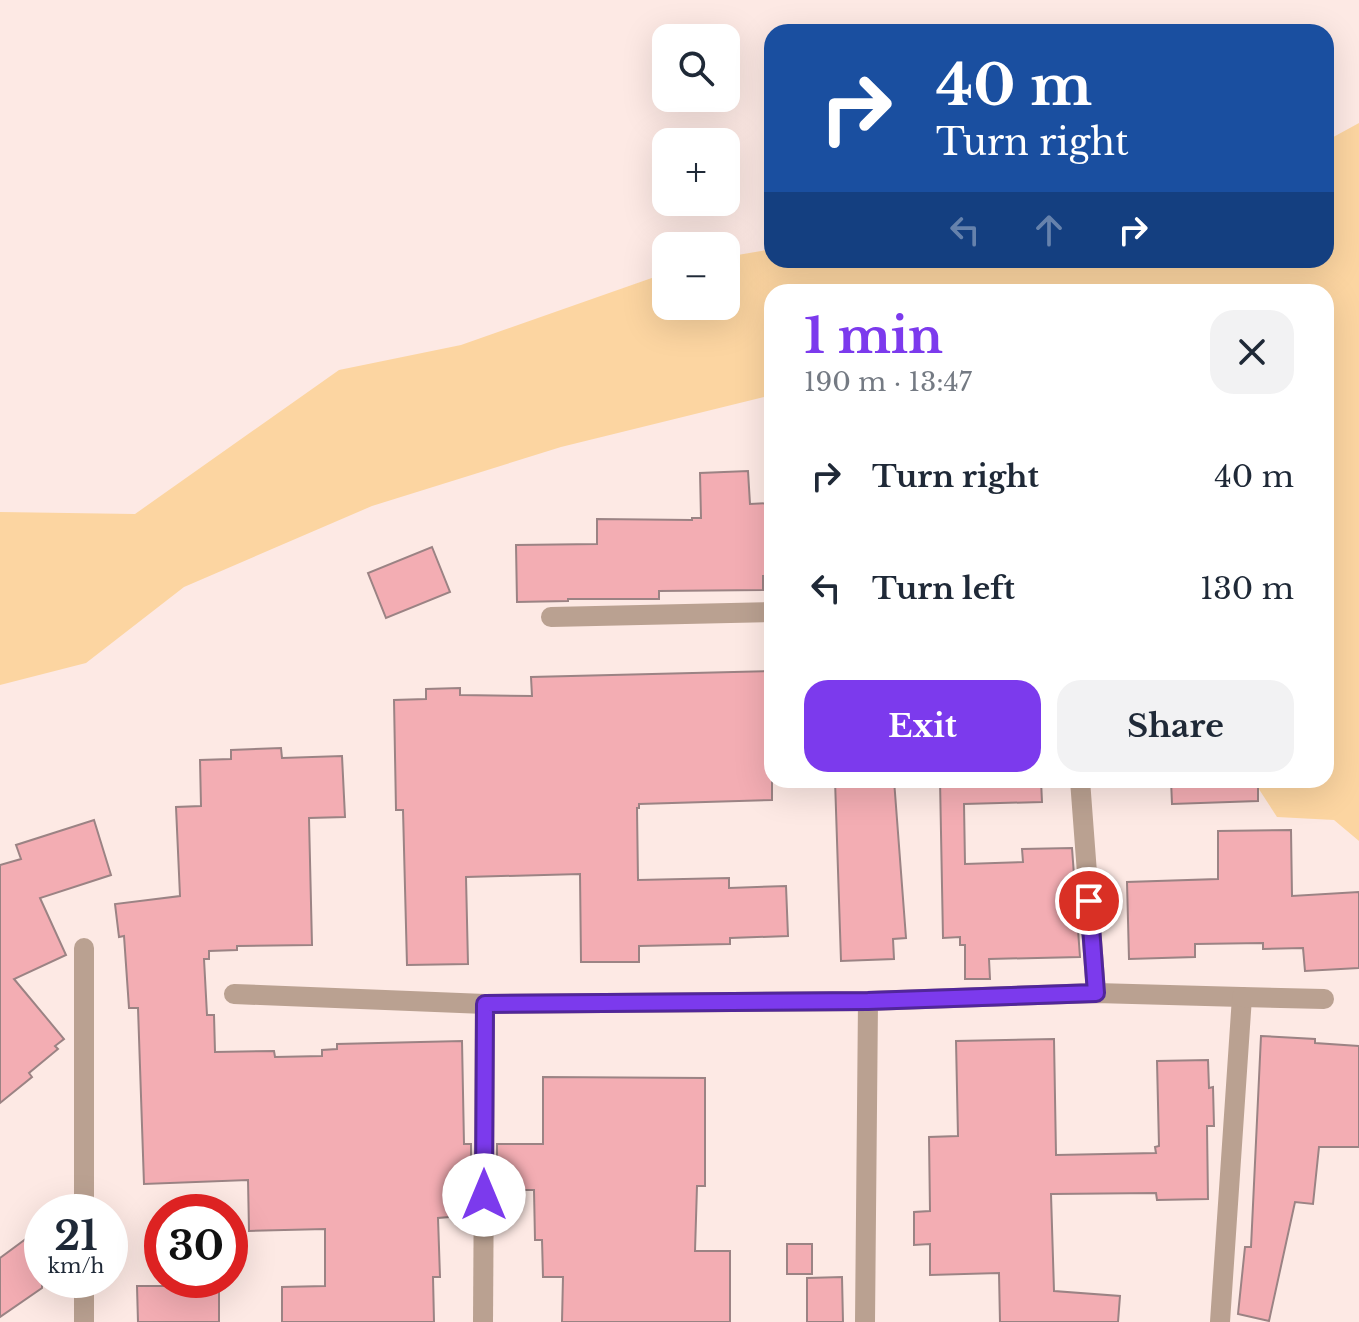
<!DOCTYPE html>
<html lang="en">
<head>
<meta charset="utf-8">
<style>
  :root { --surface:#fff; --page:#f2f2f3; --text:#1f2937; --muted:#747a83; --accent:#7c3aed }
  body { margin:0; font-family:"Libre Baskerville",serif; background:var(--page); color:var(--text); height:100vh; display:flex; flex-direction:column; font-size:30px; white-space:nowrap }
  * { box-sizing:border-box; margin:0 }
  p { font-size:26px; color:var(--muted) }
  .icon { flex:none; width:44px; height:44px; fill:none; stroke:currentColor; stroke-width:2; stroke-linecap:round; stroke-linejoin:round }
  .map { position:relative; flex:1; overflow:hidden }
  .panel { position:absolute; left:764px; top:284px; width:570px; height:504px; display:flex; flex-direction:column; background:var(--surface); border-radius:24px; box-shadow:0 8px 32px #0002 }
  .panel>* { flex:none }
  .top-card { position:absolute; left:764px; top:24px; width:570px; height:244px; border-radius:24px; box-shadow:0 8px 32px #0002; background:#1a4fa0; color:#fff; overflow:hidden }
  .fabs { position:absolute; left:652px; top:24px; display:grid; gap:16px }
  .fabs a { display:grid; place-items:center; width:88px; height:88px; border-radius:16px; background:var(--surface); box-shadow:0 8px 32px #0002; font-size:40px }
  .speed { position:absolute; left:24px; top:1194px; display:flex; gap:16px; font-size:40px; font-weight:700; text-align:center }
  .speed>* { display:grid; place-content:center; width:104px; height:104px; border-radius:50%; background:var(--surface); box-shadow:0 8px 32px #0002; line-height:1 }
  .speed small { font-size:20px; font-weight:400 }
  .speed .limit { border:12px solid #d22; background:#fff; color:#111 }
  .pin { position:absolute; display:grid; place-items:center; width:68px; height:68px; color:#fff; margin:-34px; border:4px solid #fff; border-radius:50%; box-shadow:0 2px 8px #0007 }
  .me { position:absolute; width:88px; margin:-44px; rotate:0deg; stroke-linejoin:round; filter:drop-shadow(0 0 6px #0008) }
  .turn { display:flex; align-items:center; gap:28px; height:168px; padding:0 40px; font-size:36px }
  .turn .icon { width:104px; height:104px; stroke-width:2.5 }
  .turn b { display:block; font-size:56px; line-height:68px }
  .lanes { display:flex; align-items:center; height:76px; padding:0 40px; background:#0003; justify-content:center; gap:40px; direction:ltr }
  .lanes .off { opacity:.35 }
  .round { display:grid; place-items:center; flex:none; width:84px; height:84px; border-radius:24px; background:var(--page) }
  .overview { display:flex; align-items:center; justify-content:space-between; height:136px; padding:0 40px }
  h1 { font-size:48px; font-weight:700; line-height:60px; color:var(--accent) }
  .cta { display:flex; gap:16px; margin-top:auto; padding:16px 40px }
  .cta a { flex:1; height:92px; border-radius:24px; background:var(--accent); color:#fff; font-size:32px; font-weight:700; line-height:92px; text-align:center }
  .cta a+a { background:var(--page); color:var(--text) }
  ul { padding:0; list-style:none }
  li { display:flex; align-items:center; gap:24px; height:112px; padding:0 40px }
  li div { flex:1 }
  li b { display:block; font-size:30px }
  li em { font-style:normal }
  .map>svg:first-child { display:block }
  .green { fill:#fcd5a1 }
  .building { fill:#f3adb3; stroke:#9b8384; stroke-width:2 }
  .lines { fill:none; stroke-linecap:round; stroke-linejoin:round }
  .minor { stroke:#baa191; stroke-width:20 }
  .route-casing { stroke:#51269a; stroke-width:20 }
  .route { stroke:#7c3aed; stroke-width:14 }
</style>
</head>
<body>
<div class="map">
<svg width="1359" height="1322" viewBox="0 0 1359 1322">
  <rect width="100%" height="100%" fill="#fde9e4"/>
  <path class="green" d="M1359,123V841L1334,820L1277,817L1253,780H1326V292H772V395L561,447L372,506L184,587L86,663L0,685V512L135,514L339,370L461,345L666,273V306H726V257L772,249V260H1326V141Z"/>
  <g class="building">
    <path d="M748,471L750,504L772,503V576H763V590L659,591V599H568V601L517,602L516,545L597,544V519L692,520V518H701L700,473Z"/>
    <path d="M432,547L450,592L386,618L368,573Z"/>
    <path d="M772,671V800L639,804V808H637L638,880L729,878V888L786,886L788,936L730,938V944L639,946V962H581L580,874L466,877L468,964L407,965L403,810H396L394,700L426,699V689L460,688V695L532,696L531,677Z"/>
    <path d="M281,748L282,758L342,756L345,817L309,818L312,945L237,946V950L209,951V959H204L207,1015H214L215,1052L274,1051L275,1057L322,1056V1050L337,1049V1044L462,1041L464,1144H471V1190H460L461,1216L438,1218L440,1277H433L434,1322H282V1287L325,1286V1229L249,1231L248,1180L144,1184L138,1008H129L124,936L119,937L115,904L180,896L176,807L201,806L200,760L231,759V750Z"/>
    <path d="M835,780H894L906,938L893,939L894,959L841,961Z"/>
    <path d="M940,780H1041L1042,802L964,804L965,864L1023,862L1022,849L1072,848L1080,957L989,959L990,979H965V945H960V937L943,938Z"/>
    <path d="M1171,780H1258V801L1172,804Z"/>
    <path d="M94,820L111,875L40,898L66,955L14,979L64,1039L55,1046L58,1049L29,1073L32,1077L0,1103V865L21,859L16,845Z"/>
    <path d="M1291,830L1292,896L1359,892V968L1305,971L1303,948L1263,949V943L1195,944V957L1129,959L1127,882L1218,879V831Z"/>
    <path d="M1261,1036L1315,1039V1043L1359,1046V1147H1319L1313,1204L1295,1202L1269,1321L1238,1314L1245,1247H1251Z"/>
    <path d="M1054,1039L1056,1155L1156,1153L1155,1147L1159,1146L1157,1061L1208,1060L1209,1088L1213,1087L1214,1126H1207L1208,1199L1157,1200L1156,1193L1051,1194L1054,1291L1120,1296L1118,1322H1000L999,1273L930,1275V1244L914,1245V1212L930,1211L929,1137L958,1136L956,1041Z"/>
    <path d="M543,1077L705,1078V1186H697L695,1251H730V1322H562L563,1277H543L542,1240H535L534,1190H497V1144H543Z"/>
    <path d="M42,1227V1288L0,1317V1258Z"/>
    <rect x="787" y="1244" width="25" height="30"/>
    <path d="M842,1277L843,1322H807V1278Z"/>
    <path d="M137,1286H219V1322H138Z"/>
  </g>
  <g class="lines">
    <g class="minor">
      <path d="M551,617L772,612"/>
      <path d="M1080,780L1096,993"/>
      <path d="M234,994L485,1004L868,1001L1096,993L1242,997L1220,1322"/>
      <path d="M1242,997L1324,999"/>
      <path d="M84,1212V948"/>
      <path d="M84,1322V1280"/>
      <path d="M483,1322L485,1004"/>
      <path d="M865,1322L868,1001"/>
    </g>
  </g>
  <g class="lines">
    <defs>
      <path id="route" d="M484,1195L485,1004L868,1001L1096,993L1089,901"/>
    </defs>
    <use href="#route" class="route-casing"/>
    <use href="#route" class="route"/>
  </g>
</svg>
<div class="fabs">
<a><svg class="icon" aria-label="search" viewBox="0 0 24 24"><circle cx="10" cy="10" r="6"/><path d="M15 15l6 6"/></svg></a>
<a>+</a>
<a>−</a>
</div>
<div class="speed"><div>21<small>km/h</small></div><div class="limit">30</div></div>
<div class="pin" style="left:1089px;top:901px;background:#d93025"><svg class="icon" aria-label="arrive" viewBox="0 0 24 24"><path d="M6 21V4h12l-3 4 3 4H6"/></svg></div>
<svg class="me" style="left:484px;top:1195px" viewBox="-20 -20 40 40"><circle r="19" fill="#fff"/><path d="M0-13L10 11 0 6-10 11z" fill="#7c3aed"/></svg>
<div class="top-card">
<div class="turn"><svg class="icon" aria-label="right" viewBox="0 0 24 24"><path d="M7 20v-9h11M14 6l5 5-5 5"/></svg><div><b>40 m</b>Turn right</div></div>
<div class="lanes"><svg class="icon off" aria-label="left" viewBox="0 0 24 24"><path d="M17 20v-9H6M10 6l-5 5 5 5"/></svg><svg class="icon off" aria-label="ahead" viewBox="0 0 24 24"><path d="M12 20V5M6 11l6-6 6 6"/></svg><svg class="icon" aria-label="right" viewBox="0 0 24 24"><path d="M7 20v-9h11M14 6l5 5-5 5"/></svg></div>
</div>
<section class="panel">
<div class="overview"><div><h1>1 min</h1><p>190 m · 13:47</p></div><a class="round"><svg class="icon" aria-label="close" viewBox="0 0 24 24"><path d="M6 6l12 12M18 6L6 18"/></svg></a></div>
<ul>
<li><svg class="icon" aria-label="right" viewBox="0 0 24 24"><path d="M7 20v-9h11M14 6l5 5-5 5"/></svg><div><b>Turn right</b></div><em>40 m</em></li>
<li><svg class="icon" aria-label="left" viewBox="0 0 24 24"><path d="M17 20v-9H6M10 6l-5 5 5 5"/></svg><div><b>Turn left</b></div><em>130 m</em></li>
</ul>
<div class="cta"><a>Exit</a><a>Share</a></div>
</section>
</div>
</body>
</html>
